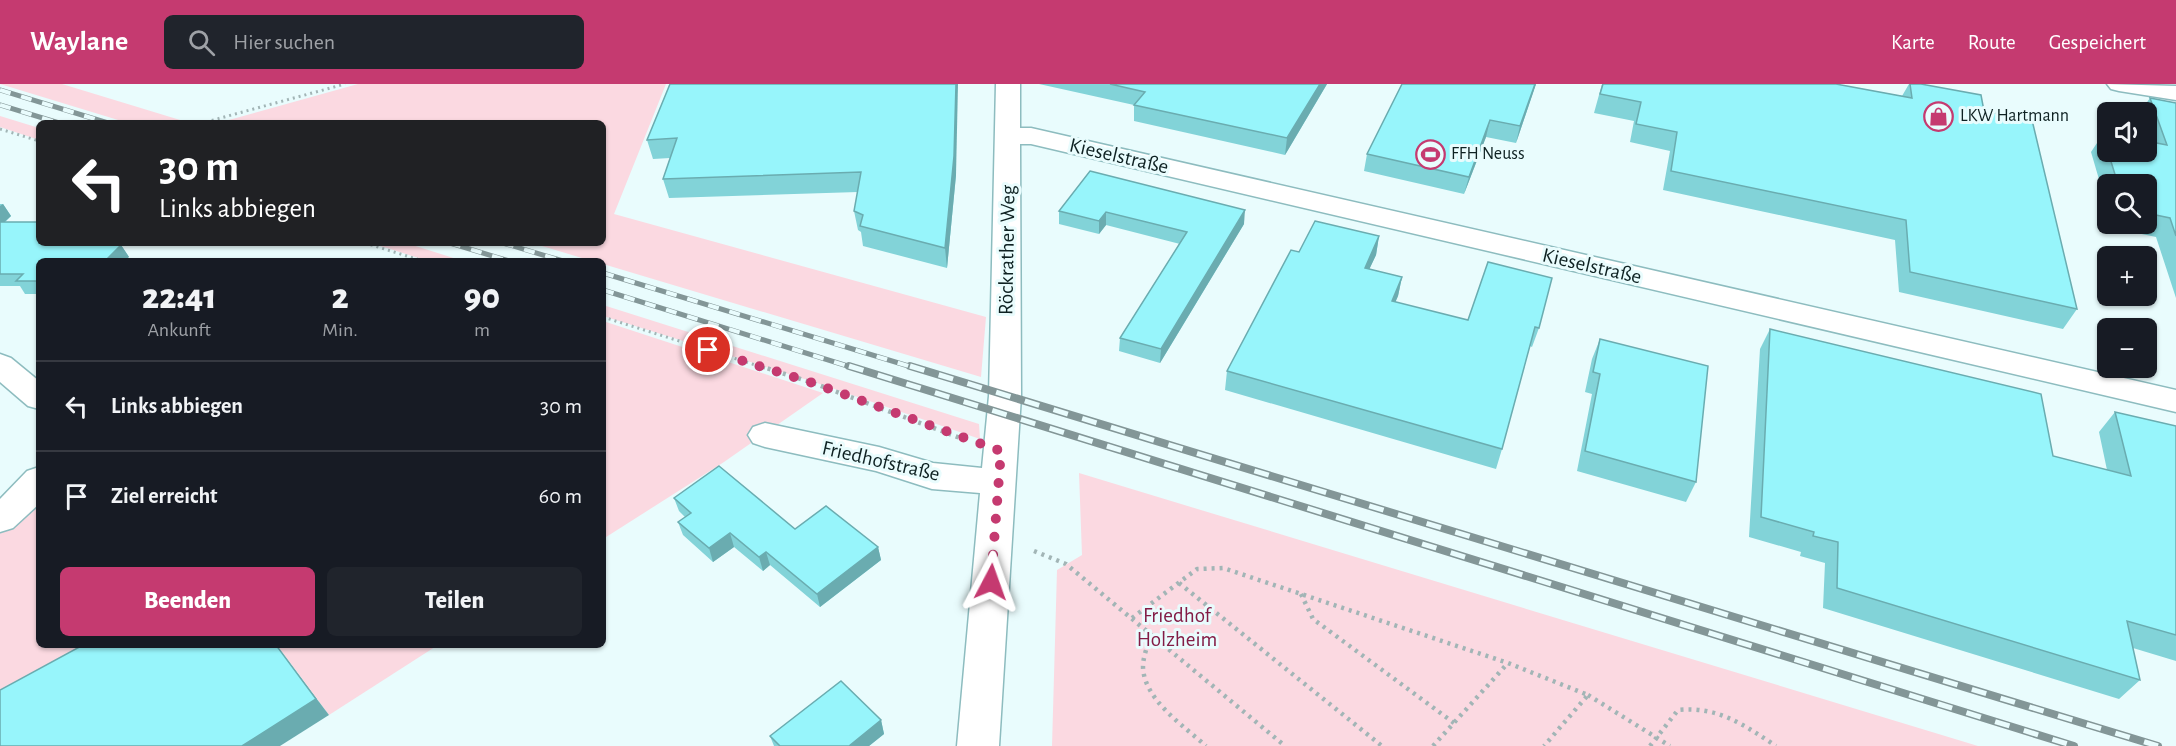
<!DOCTYPE html>
<html lang="de">
<head>
<meta charset="utf-8">
<style>
  :root { --surface:#171b24; --page:#20242c; --text:#f1f3f6; --muted:#9ea1a6; --line:#363941; --accent:#c53a70 }
  body { margin:0; font-family:"Alegreya Sans",sans-serif; background:var(--page); color:var(--text); height:100vh; display:flex; flex-direction:column; font-size:22px; white-space:nowrap }
  * { box-sizing:border-box; margin:0 }
  p { font-size:20px; color:var(--muted) }
  .icon { flex:none; width:33px; height:33px; fill:none; stroke:currentColor; stroke-width:2; stroke-linecap:round; stroke-linejoin:round }
  .map { position:relative; flex:1; overflow:hidden }
  .panel { position:absolute; left:36px; top:174px; width:570px; height:390px; display:flex; flex-direction:column; background:var(--surface); border-radius:9px; box-shadow:0 2px 4px #0004 }
  .panel>* { flex:none }
  .top-card { position:absolute; left:36px; top:36px; width:570px; height:126px; border-radius:9px; box-shadow:0 2px 4px #0004; background:#202124; color:#fff; overflow:hidden }
  .tools { position:absolute; left:2097px; top:18px; display:grid; gap:12px }
  .tools a { display:grid; place-items:center; width:60px; height:60px; border-radius:9px; background:var(--surface); box-shadow:0 2px 4px #0004; font-size:30px }
  .pin { position:absolute; display:grid; place-items:center; width:51px; height:51px; color:#fff; margin:-26px; border:3px solid #fff; border-radius:50%; box-shadow:0 2px 6px #0007 }
  .me { position:absolute; width:66px; margin:-33px; rotate:4deg; stroke-linejoin:round; filter:drop-shadow(0 0 4px #0008) }
  .turn { display:flex; align-items:center; gap:21px; height:126px; padding:0 24px; font-size:27px }
  .turn .icon { width:78px; height:78px; stroke-width:2.5 }
  .turn b { display:block; font-size:42px; line-height:51px }
  .eta { display:flex; justify-content:space-evenly; align-items:center; height:102px; text-align:center }
  .eta b { font-size:36px; font-weight:800; line-height:42px }
  .cta { display:flex; gap:12px; margin-top:auto; padding:12px 24px }
  .cta a { flex:1; height:69px; border-radius:9px; background:var(--accent); color:#fff; font-size:24px; font-weight:800; line-height:69px; text-align:center }
  .cta a+a { background:var(--page); color:var(--text) }
  ul { padding:0; list-style:none }
  li { display:flex; align-items:center; gap:18px; height:90px; padding:0 24px; border-top:2px solid var(--line) }
  li div { flex:1 }
  li b { display:block; font-size:22px }
  li em { font-style:normal }
  header { display:flex; align-items:center; gap:36px; box-sizing:border-box; height:84px; padding:0 30px; background:var(--accent); color:#fff }
  header strong { font-size:28px }
  nav { display:flex; gap:33px; margin-inline-start:auto; font-size:21px }
  .search { width:420px; height:54px; background:var(--page); display:flex; align-items:center; gap:15px; box-sizing:border-box; padding:0 21px; border-radius:9px; color:var(--muted); font-size:22px }
  .map>svg:first-child { display:block }
  .green { fill:#fbd9e1 }
  .lines { fill:none; stroke-linecap:round; stroke-linejoin:round }
  .minor-casing { stroke:#8dbcbf; stroke-width:3 }
  .path-far1 { stroke:#a2b5b6; stroke-width:3; stroke-dasharray:2 4; stroke-linecap:butt }
  .path { stroke:#a2b5b6; stroke-width:4.5; stroke-dasharray:3 5; stroke-linecap:butt }
  .minor { fill:#fff; fill-rule:evenodd }
  .rail-far1-casing { stroke:#839697; stroke-width:5 }
  .rail-casing { stroke:#839697; stroke-width:8 }
  .rail-far1 { stroke:#e9fcfd; stroke-width:4; stroke-dasharray:11; stroke-linecap:butt }
  .rail { stroke:#e9fcfd; stroke-width:5; stroke-dasharray:15; stroke-linecap:butt }
  .wall { fill:#82d3d8 }
  .shaded-wall { fill:#6aacb0 }
  .building { fill:#97f5fb; stroke:#6aacb0; stroke-width:1.5 }
  .route { stroke:#c53a70; stroke-width:10; stroke-dasharray:0 18 }
  .labels { text-anchor:middle; dominant-baseline:central; stroke-width:6; stroke-linejoin:round; paint-order:stroke }
  .far-poi-label { font-size:18px; fill:#0e2122; stroke:#e9fcfd; text-anchor:start }
  .street-label { font-size:21px; fill:#0e2122; stroke:#e9fcfd }
  .park-label { font-size:21px; fill:#831c46; stroke:#e9fcfd }
</style>
</head>
<body>
<header>
<strong>Waylane</strong>
<div class="search"><svg class="icon" aria-label="search" viewBox="0 0 24 24"><circle cx="10" cy="10" r="6"/><path d="M15 15l6 6"/></svg>Hier suchen</div>
<nav><a>Karte</a><a>Route</a><a>Gespeichert</a></nav>
</header>
<div class="map">
<svg width="2176" height="662" viewBox="0 0 2176 662">
  <rect width="100%" height="100%" fill="#e9fcfd"/>
  <g class="green">
    <path d="M0,0H62L190,39H128Z"/>
    <path d="M358,0H666L614,130L986,233L981,293L603,180V177H592L532,159H603V39H218Z"/>
    <path d="M0,32L39,44V56L0,43Z"/>
    <path d="M371,159H406L463,177H428Z"/>
    <path d="M603,221L979,340L980,355L814,298L603,232Z"/>
    <path d="M603,237L823,309L724,378L603,455Z"/>
    <path d="M1079,389L1978,662H1052L1057,486L1082,471Z"/>
    <path d="M31,425H39V561H127L0,632V448Z"/>
    <path d="M277,561H438L329,631Z"/>
  </g>
  <g class="lines">
    <defs>
      <g id="minor">
        <path d="M996,0H1020V44H1031L2176,306V328L1031,60H1020L1021,312L999,662H957L980,409L932,405L876,387L765,363L753,359L748,351L753,343L765,339L879,363L933,379L982,384L989,312Z"/>
        <path d="M2107,0L2176,2V16L2119,7L2111,5Z"/>
        <path d="M0,270L11,274L39,297V325L28,322L0,298Z"/>
        <path d="M39,383V420L13,444L0,448V415L27,387Z"/>
      </g>
    </defs>
    <use href="#minor" class="minor-casing"/>
    <g class="path-far1">
      <path d="M206,38L345,0"/>
      <path d="M0,45L39,57"/>
      <path d="M365,159L423,177"/>
      <path d="M603,233L765,284"/>
    </g>
    <g class="path">
      <path d="M760,282L813,299L963,355"/>
      <path d="M1034,467L1066,480L1285,662"/>
      <path d="M1179,499L1382,662"/>
      <path d="M1301,510L1313,535L1454,639"/>
      <path d="M1132,534L1197,485L1223,484L1508,579L1588,611L1544,662"/>
      <path d="M1151,551C1148,561 1143,572 1143,583C1144,616 1184,642 1206,662"/>
      <path d="M1588,611L1670,662"/>
      <path d="M1433,662L1508,579"/>
      <path d="M1650,662L1678,626C1718,622 1744,641 1776,662"/>
    </g>
    <use href="#minor" class="minor"/>
    <defs>
      <g id="rail-far1">
        <path d="M0,6L108,39"/>
        <path d="M0,21L59,39"/>
        <path d="M450,159L509,177"/>
        <path d="M503,159L563,177"/>
        <path d="M603,189L915,284"/>
        <path d="M603,206L854,284"/>
      </g>
      <g id="rail">
        <path d="M849,282L2074,662"/>
        <path d="M910,282L2158,662"/>
      </g>
    </defs>
    <use href="#rail-far1" class="rail-far1-casing"/>
    <use href="#rail" class="rail-casing"/>
    <use href="#rail-far1" class="rail-far1"/>
    <use href="#rail" class="rail"/>
  </g>
  <g class="wall">
    <path d="M670,0L956,91L947,184L863,162L861,148L858,146L854,127L858,108L669,114L663,95L670,74L653,75L647,56Z"/>
    <path d="M1039,0H1327L1285,71L1134,37V21Z"/>
    <path d="M1402,0H1536L1516,59L1486,53L1464,110L1364,87L1367,70Z"/>
    <path d="M1602,0H1836L1902,12L1909,0H1921L1984,27L2077,225L2063,245L1899,208L1895,156L1663,106L1670,67L1630,58L1634,37L1594,29Z"/>
    <path d="M2150,14L2176,19V214L2156,153L2113,144L2111,140H2146V100H2108V126L2091,68L2103,50L2108,51V68H2146V28H2140Z"/>
    <path d="M1090,87L1244,140L1160,279L1119,267L1120,254L1180,160L1106,141L1099,150L1059,140V127Z"/>
    <path d="M0,120H3L11,132L5,138L39,159L121,161L129,173L39,177V210H25L20,202H0Z"/>
    <path d="M1379,152L1376,171L1369,185L1402,193L1398,212L1395,218L1468,236L1488,178L1539,244L1532,263L1530,262L1502,365L1496,385L1225,306L1227,287Z"/>
    <path d="M1770,245L2053,372L2107,386L2099,348L2115,328L2176,342V577L2133,564L2140,596L2119,615L1823,524L1825,479L1800,472L1801,468L1749,453L1760,265Z"/>
    <path d="M1600,255L1696,398L1686,418L1577,387L1592,310L1585,308L1592,275Z"/>
    <path d="M674,414L795,445L878,463L881,476L820,523L770,481L763,487L734,463L713,478L683,451L678,438L685,433L679,427Z"/>
    <path d="M881,636L884,650L869,662H774L770,652Z"/>
  </g>
  <g class="shaded-wall">
    <path d="M956,0H958L956,91L947,184L945,164Z"/>
    <path d="M1320,0H1327L1285,71L1287,54Z"/>
    <path d="M1535,0H1536L1516,59L1520,42Z"/>
    <path d="M1490,36L1486,53L1464,110L1469,93Z"/>
    <path d="M3,120L11,132L0,142V122Z"/>
    <path d="M1245,126L1244,140L1160,279L1161,265Z"/>
    <path d="M1106,128V141L1099,150V137Z"/>
    <path d="M1379,152L1376,171L1361,203L1365,184Z"/>
    <path d="M104,159H107L114,168L121,161L129,173L125,177H104L102,161Z"/>
    <path d="M1402,193L1398,212L1388,236L1392,217Z"/>
    <path d="M730,449L734,463L713,478L709,464Z"/>
    <path d="M878,463L881,476L820,523L817,510Z"/>
    <path d="M766,468L770,481L763,487L759,473Z"/>
    <path d="M276,561L329,631L280,662H242Z"/>
    <path d="M881,636L884,650L869,662H849Z"/>
  </g>
  <g class="building">
    <path d="M670,0H956L954,72L945,164L860,142L863,131L854,127L861,88L663,95L677,54L647,56Z"/>
    <path d="M1110,0H1320L1287,54L1134,21L1145,8Z"/>
    <path d="M1402,0H1535L1520,42L1490,36L1469,93L1367,70Z"/>
    <path d="M1603,0H1836L1912,14L1910,0H1921L1981,11L1984,27L2032,36L2077,225L1910,188L1906,136L1671,87L1677,48L1636,40L1641,18L1600,10Z"/>
    <path d="M2150,14L2176,19V152L2170,134L2146,129V100H2118L2108,68H2146V57L2167,61Z"/>
    <path d="M2103,50L2108,51V66Z"/>
    <path d="M1090,87L1245,126L1161,265L1120,254L1187,148L1106,128L1099,137L1059,127Z"/>
    <path d="M1315,137L1379,152L1365,184L1402,193L1392,217L1468,236L1488,178L1552,194L1539,244L1535,243L1502,365L1227,287L1291,166L1299,168Z"/>
    <path d="M0,138H39V159H104L102,161H121L105,177H39V197H16L23,190H0Z"/>
    <path d="M1770,245L2041,310L2053,372L2131,392L2115,328L2176,342V551L2127,537L2140,596L1837,504L1838,458L1813,452L1814,448L1761,433Z"/>
    <path d="M1600,255L1708,282L1696,398L1585,367L1600,290L1593,288Z"/>
    <path d="M719,382L795,445L826,422L878,463L817,510L766,468L759,473L730,449L709,464L678,438L691,429L674,414Z"/>
    <path d="M83,561H276L316,615L242,662H0V606Z"/>
    <path d="M841,597L881,636L849,662H780L770,652Z"/>
  </g>
  <g class="lines">
    <path class="route" d="M708,266L813,299L1001,367L991,498"/>
  </g>
  <defs>
    <symbol id="shop-ring" viewBox="-11 -11 22 22"><circle r="9.5" fill="#e9fcfd" stroke="#c53a70" stroke-width="1.5"/><path d="M-5-2.5h2.3a2.7 3.5 0 0 1 5.4 0H5L5.5 6h-11ZM-1.5-2.5h3a1.5 2.3 0 0 0-3 0Z" fill="#c53a70"/></symbol>
    <symbol id="stadium-ring" viewBox="-11 -11 22 22"><circle r="9.5" fill="#e9fcfd" stroke="#c53a70" stroke-width="1.5"/><path d="M0-5a6.5 5 0 1 0 0 10a6.5 5 0 1 0 0-10ZM-3.5-1.8h7v3.6h-7Z" fill="#c53a70"/></symbol>
  </defs>
  <g fill-rule="evenodd">
    <use href="#shop-ring" x="1922" y="16" width="33" height="33"/>
    <use href="#stadium-ring" x="1414" y="54" width="33" height="33"/>
  </g>
  <g class="labels">
    <g class="far-poi-label">
      <text x="1960" y="32">LKW Hartmann</text>
      <text x="1451" y="70">FFH Neuss</text>
    </g>
    <g class="street-label">
      <text transform="translate(1119 72) rotate(13)">Kieselstraße</text>
      <text transform="translate(1007 166) rotate(-89)">Röckrather Weg</text>
      <text transform="translate(1592 182) rotate(13)">Kieselstraße</text>
      <text transform="translate(881 377) rotate(13)">Friedhofstraße</text>
    </g>
    <g class="park-label">
      <text x="1177" y="531">Friedhof<tspan x="1177" dy="24">Holzheim</tspan></text>
    </g>
  </g>
</svg>
<div class="tools">
<a><svg class="icon" aria-label="sound" viewBox="0 0 24 24"><path d="M4 9h4l5-4v14l-5-4H4zM17 9q2 3 0 6"/></svg></a>
<a><svg class="icon" aria-label="search" viewBox="0 0 24 24"><circle cx="10" cy="10" r="6"/><path d="M15 15l6 6"/></svg></a>
<a>+</a>
<a>−</a>
</div>
<div class="pin" style="left:708px;top:266px;background:#d93025"><svg class="icon" aria-label="arrive" viewBox="0 0 24 24"><path d="M6 21V4h12l-3 4 3 4H6"/></svg></div>
<svg class="me" style="left:991px;top:498px" viewBox="-20 -20 40 40"><path d="M0-17L14 15 0 8-14 15z" fill="#c53a70" stroke="#fff" stroke-width="4"/></svg>
<div class="top-card">
<div class="turn"><svg class="icon" aria-label="left" viewBox="0 0 24 24"><path d="M17 20v-9H6M10 6l-5 5 5 5"/></svg><div><b>30 m</b>Links abbiegen</div></div>
</div>
<section class="panel">
<div class="eta">
<div><b>22:41</b><p>Ankunft</p></div>
<div><b>2</b><p>Min.</p></div>
<div><b>90</b><p>m</p></div>
</div>
<ul>
<li><svg class="icon" aria-label="left" viewBox="0 0 24 24"><path d="M17 20v-9H6M10 6l-5 5 5 5"/></svg><div><b>Links abbiegen</b></div><em>30 m</em></li>
<li><svg class="icon" aria-label="arrive" viewBox="0 0 24 24"><path d="M6 21V4h12l-3 4 3 4H6"/></svg><div><b>Ziel erreicht</b></div><em>60 m</em></li>
</ul>
<div class="cta"><a>Beenden</a><a>Teilen</a></div>
</section>
</div>
</body>
</html>
